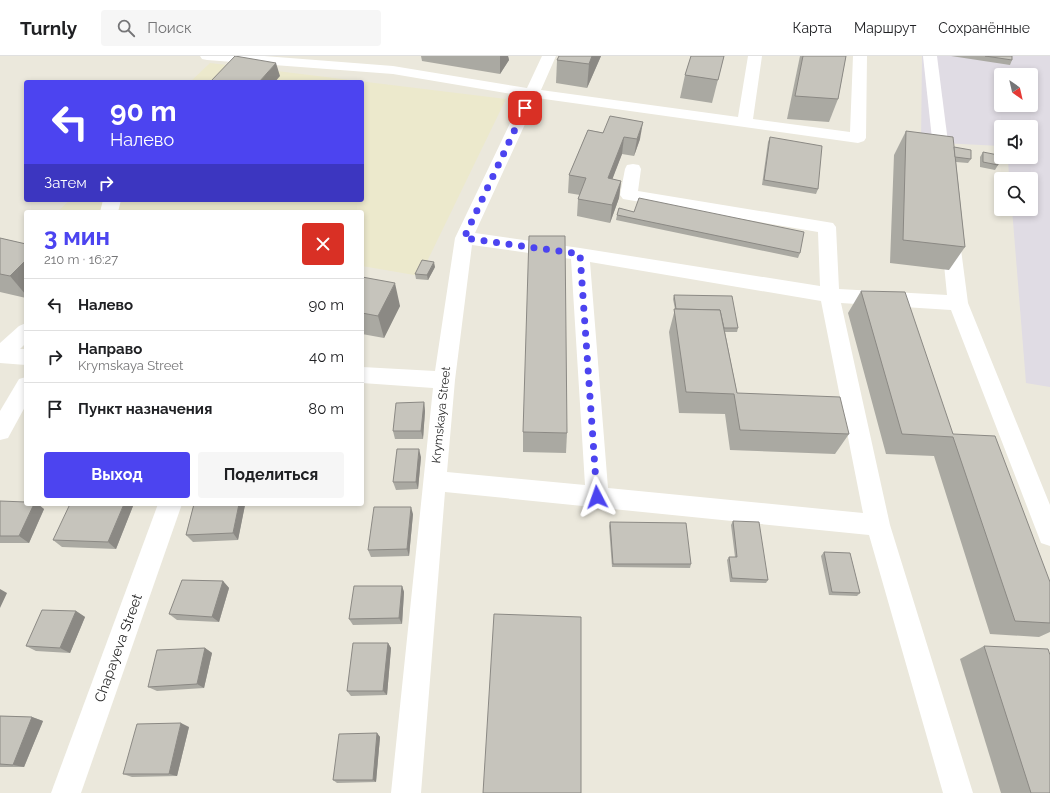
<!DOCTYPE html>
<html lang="ru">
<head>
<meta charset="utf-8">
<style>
  :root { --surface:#fff; --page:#f6f6f6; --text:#202124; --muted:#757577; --line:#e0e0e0; --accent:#4c44f0 }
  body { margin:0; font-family:Raleway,sans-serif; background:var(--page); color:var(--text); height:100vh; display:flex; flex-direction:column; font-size:15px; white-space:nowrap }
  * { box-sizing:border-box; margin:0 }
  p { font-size:13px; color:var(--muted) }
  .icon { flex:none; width:22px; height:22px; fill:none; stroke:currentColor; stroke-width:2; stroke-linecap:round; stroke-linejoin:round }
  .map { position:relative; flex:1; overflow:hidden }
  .side { position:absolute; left:24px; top:154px; width:340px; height:296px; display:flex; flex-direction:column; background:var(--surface); border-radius:4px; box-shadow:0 2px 6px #0003 }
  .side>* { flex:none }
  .top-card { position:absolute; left:24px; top:24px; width:340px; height:122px; border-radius:4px; box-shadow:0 2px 6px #0003; background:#4c44f0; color:#fff; overflow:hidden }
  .needle { width:26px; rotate:146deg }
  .tools { position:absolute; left:994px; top:12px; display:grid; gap:8px }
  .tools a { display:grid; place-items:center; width:44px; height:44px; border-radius:4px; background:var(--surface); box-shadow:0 2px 6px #0003; font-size:20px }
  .pin { position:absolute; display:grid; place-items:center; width:34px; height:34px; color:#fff; margin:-17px; border-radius:8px; box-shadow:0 2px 6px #0006 }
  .me { position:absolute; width:44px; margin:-22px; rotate:356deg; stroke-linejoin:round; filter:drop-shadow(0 0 3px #0008) }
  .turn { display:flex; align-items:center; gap:14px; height:84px; padding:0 20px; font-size:18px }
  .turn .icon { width:52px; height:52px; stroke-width:2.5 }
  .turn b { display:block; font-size:28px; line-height:34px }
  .then { display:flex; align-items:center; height:38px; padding:0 20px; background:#0003; gap:8px; font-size:15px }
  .round { display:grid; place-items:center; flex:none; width:42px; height:42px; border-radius:4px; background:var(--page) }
  .headline { display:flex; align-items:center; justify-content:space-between; height:68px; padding:0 20px }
  h1 { font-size:24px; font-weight:700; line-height:30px; color:var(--accent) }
  .button { display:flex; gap:8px; margin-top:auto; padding:8px 20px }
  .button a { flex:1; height:46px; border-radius:4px; background:var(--accent); color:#fff; font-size:16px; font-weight:700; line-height:46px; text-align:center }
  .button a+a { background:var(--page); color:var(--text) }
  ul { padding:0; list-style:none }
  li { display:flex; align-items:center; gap:12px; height:52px; padding:0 20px; border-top:1px solid var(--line) }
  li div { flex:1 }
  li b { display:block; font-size:15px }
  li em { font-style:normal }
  header { display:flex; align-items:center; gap:24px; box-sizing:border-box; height:56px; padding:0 20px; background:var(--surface); border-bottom:1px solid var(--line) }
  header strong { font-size:19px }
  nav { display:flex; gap:22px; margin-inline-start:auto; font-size:14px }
  .search { width:280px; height:36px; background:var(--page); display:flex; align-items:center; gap:10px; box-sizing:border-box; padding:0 14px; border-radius:4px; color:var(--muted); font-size:15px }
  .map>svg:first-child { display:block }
  .industrial { fill:#e0dce4; fill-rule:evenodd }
  .education { fill:#ece9cc }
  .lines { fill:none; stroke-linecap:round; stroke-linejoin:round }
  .minor { fill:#fff; fill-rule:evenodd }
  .wall { fill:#aaa9a2 }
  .shaded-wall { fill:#8b8984 }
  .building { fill:#c6c4bc; stroke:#8b8984 }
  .route { stroke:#4c44f0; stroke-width:7; stroke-dasharray:0 12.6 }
  .labels { text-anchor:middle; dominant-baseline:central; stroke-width:3.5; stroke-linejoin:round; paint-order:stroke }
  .street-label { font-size:12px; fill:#292929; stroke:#fff }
  .near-street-label { font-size:14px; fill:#292929; stroke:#fff }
</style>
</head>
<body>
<header>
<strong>Turnly</strong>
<div class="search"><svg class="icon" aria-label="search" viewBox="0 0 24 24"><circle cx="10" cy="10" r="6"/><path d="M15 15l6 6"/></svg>Поиск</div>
<nav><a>Карта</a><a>Маршрут</a><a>Сохранённые</a></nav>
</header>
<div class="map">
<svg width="1050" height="737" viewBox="0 0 1050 737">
  <rect width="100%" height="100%" fill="#ebe8dc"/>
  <path class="industrial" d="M922,0H1050V331L1026,327L1012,153H1031V123H1009L1008,101H1031V71H1001V90L921,86ZM1001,19H1031V49H1001Z"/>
  <path class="education" d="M210,7L506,43L420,220L362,210V156H57L70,144H362V26H190Z"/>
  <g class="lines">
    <g class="minor">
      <path d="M200,0H264L393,10L527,32L542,0H556L541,34L738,61L748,0H762L753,63L850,76L853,0H867L866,82L864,85L858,87L537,42L475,177L580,192L820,230L818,176L623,143L620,139L625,113L627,109L633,108L639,109L641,113L638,135L833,167L836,171L839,233L947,239L941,178L944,174L950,172L956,174L959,178L968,247L1050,449V490L1041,487L1038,479L951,254L841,247L890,469L973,737H943L869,479L445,436L421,737H391L433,332L362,327V311L435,315L455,182L523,40L393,18L207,4L202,3ZM472,189L571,203L585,429L447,416L455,324ZM590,206L821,245L863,457L608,432Z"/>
      <path d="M923,0H937L951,110L949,114L943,115L937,114L935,110Z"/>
      <path d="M103,144H121L118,156H100Z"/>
      <path d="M26,267V287L20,293H26V309L0,307V287L19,270Z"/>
      <path d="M26,321V349L8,382L0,384V355L19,323Z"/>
      <path d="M158,448H182L81,737H51Z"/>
    </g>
  </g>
  <g class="wall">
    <path d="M421,0H508L509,4L500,18L422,5Z"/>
    <path d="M559,0H601L587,32L556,27L557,4Z"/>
    <path d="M691,0H724L712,47L680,42L685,19Z"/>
    <path d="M800,0H846L838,43L829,66L787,63Z"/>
    <path d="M951,0H1012V4L1010,9Z"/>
    <path d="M588,74L640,83L634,100L622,98L612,123L621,125L619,142L610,167L577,160L578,143L580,139L568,137L569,119Z"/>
    <path d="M906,75L954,91L971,103L968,107L956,106L965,191L949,214L890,207L894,99Z"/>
    <path d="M770,81L818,133L816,138L762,129L768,86Z"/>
    <path d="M983,96L998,109L995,114L980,111V101Z"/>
    <path d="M634,156L800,197L798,202L616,164L617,159Z"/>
    <path d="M0,182L26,188V242L0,236Z"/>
    <path d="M435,211L428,224L416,223L415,218Z"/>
    <path d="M362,221L400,250L384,282L362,278Z"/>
    <path d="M861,235L953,378L1050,526V576L1039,581L990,578L934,400L886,398L848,257Z"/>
    <path d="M674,239L738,272L737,276H725L737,337L849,378L835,398L730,394L725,358L679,357L669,276L675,253L673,243Z"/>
    <path d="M424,346L425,355L423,383H395L393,375Z"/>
    <path d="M523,376L567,377L566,397L523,396Z"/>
    <path d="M421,401L418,433L396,434L393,426Z"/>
    <path d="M0,445L44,453L29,487H0Z"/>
    <path d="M194,448H244L245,449L238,484L193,486L186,479Z"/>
    <path d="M133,450L116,493L62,491L53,484Z"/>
    <path d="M413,458L409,500L371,501L368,494Z"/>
    <path d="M733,465L768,524L766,527L730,526L727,504L729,501H735L731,469Z"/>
    <path d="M610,466L691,508L690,512L612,511L609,470Z"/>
    <path d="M824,496L860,537L857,540L829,539L821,500Z"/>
    <path d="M223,525L229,532L219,566L177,564L169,558Z"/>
    <path d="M402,530L404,536L402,568L353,569L349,563Z"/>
    <path d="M76,555L85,561L70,597L36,595L26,590Z"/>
    <path d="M388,587L391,592L387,639L351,640L347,635Z"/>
    <path d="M984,590L1050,737H1001L960,603Z"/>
    <path d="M205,592L212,597L204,632L157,635L148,631Z"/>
    <path d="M0,660L32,661L43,665L24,711H0Z"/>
    <path d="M189,671L177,720L132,721L123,718Z"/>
    <path d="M377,677L380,681L376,726L337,727L333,724Z"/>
  </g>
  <g class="shaded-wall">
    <path d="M500,0H508L509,4L500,18Z"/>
    <path d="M592,0H601L587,32L589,8Z"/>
    <path d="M276,7L280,20L275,26H259Z"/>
    <path d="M643,66L640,83L634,100L637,83Z"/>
    <path d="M624,81L622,98L606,140L608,122Z"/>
    <path d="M621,125L619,142L610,167L612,149Z"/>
    <path d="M26,204V239L10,220Z"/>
    <path d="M434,206L435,211L428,224L427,219Z"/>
    <path d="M395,227L400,250L384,282L378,260Z"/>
    <path d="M424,346L425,355L423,383L421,375Z"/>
    <path d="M419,393L421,401L418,433L416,426Z"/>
    <path d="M34,448H38L44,453L29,487L19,480Z"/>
    <path d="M124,448H131L133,450L116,493L108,486Z"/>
    <path d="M239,448H244L245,449L238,484L233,477Z"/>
    <path d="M411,451L413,458L409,500L407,493Z"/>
    <path d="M223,525L229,532L219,566L212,561Z"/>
    <path d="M402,530L404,536L402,568L399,562Z"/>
    <path d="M0,533L7,537L0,552Z"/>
    <path d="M76,555L85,561L70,597L60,592Z"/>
    <path d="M388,587L391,592L387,639L383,635Z"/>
    <path d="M205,592L212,597L204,632L197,628Z"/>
    <path d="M32,661L43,665L24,711L13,709Z"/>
    <path d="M181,667L189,671L177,720L169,718Z"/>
    <path d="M377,677L380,681L376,726L373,724Z"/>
  </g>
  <g class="building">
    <path d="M235,0L276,7L259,26H210Z"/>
    <path d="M559,0H592L589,8L557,4Z"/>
    <path d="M691,0H724L718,24L685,19Z"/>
    <path d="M803,0H846L838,43L795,40Z"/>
    <path d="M985,0H1012V4Z"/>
    <path d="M610,60L643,66L637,83L624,81L608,122L621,125L612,149L578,143L586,122L569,119L588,74L603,77Z"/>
    <path d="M906,75L953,81L965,191L903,184Z"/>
    <path d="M770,81L822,90L818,133L764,124Z"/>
    <path d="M954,91L971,94V103L955,101Z"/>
    <path d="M983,96L998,99V109L983,106Z"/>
    <path d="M639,142L804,176L800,197L617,159L619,152L634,156Z"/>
    <path d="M529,180H565L567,377L523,376Z"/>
    <path d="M0,182L26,188V204L10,220L0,218Z"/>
    <path d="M422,204L434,206L427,219L415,218Z"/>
    <path d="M362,221L395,227L378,260L362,257Z"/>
    <path d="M861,235L905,236L953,378L995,380L1050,526V567L1015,565L953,381L902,378Z"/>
    <path d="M674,239L732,240L738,272H724L720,254L676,253Z"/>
    <path d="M674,253L720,254L737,337L840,341L849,378L740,374L734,338L686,336Z"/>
    <path d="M424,346L421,375H393L396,347Z"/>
    <path d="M397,393H419L416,426H393Z"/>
    <path d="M0,445L26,446V448H34L19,480H0Z"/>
    <path d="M70,448H124L108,486L53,484Z"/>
    <path d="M194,448H239L233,477L186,479Z"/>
    <path d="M374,451H411L407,493L368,494Z"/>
    <path d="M733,465L759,466L768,524L732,522L729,501H737Z"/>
    <path d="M610,466L686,467L691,508H613Z"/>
    <path d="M824,496L850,497L860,537L832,536Z"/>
    <path d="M182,524L223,525L212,561L169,558Z"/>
    <path d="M354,530H402L399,562L349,563Z"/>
    <path d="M42,554L76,555L60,592L26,590Z"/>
    <path d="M494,558L581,561V737H483Z"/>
    <path d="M353,587H388L383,635H347Z"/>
    <path d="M984,590L1048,593L1050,599V737H1031Z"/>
    <path d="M205,592L197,628L148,631L157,594Z"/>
    <path d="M0,660L32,661L13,709L0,708Z"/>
    <path d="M181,667L169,718H123L137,668Z"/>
    <path d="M377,677L373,724H333L339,678Z"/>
  </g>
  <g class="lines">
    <path class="route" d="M525,52L464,182L580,198L597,441"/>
  </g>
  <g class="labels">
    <g class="street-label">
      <text transform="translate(441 359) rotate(-84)">Krymskaya Street</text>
    </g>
    <g class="near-street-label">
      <text transform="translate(118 592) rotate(-70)">Chapayeva Street</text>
    </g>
  </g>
</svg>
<div class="tools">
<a><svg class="needle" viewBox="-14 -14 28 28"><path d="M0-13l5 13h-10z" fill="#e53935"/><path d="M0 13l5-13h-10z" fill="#757577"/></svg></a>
<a><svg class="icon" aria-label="sound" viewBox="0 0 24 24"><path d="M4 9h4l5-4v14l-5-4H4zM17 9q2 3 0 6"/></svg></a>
<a><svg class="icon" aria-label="search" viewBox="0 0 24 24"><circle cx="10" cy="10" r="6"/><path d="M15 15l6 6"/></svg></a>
</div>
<div class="pin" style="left:525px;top:52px;background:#d93025"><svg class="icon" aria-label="arrive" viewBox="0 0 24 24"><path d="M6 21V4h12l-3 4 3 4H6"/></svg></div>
<svg class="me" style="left:597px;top:441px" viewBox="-20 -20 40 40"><path d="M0-17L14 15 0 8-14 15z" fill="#4c44f0" stroke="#fff" stroke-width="4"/></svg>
<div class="top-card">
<div class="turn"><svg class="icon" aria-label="left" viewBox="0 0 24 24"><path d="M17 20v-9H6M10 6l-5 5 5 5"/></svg><div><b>90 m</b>Налево</div></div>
<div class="then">Затем<svg class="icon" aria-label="right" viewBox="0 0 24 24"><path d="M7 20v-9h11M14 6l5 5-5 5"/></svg></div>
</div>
<section class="side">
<div class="headline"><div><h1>3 мин</h1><p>210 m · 16:27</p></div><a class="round" style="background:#d93025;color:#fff"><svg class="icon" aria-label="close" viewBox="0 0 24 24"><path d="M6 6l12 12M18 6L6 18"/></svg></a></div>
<ul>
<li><svg class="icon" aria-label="left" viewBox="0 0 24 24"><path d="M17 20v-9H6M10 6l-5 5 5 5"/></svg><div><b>Налево</b></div><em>90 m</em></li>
<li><svg class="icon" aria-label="right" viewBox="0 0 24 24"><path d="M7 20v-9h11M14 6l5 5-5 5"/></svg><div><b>Направо</b><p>Krymskaya Street</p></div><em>40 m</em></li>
<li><svg class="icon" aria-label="arrive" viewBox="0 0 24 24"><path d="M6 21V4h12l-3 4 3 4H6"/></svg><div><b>Пункт назначения</b></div><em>80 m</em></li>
</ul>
<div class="button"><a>Выход</a><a>Поделиться</a></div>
</section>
</div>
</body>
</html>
